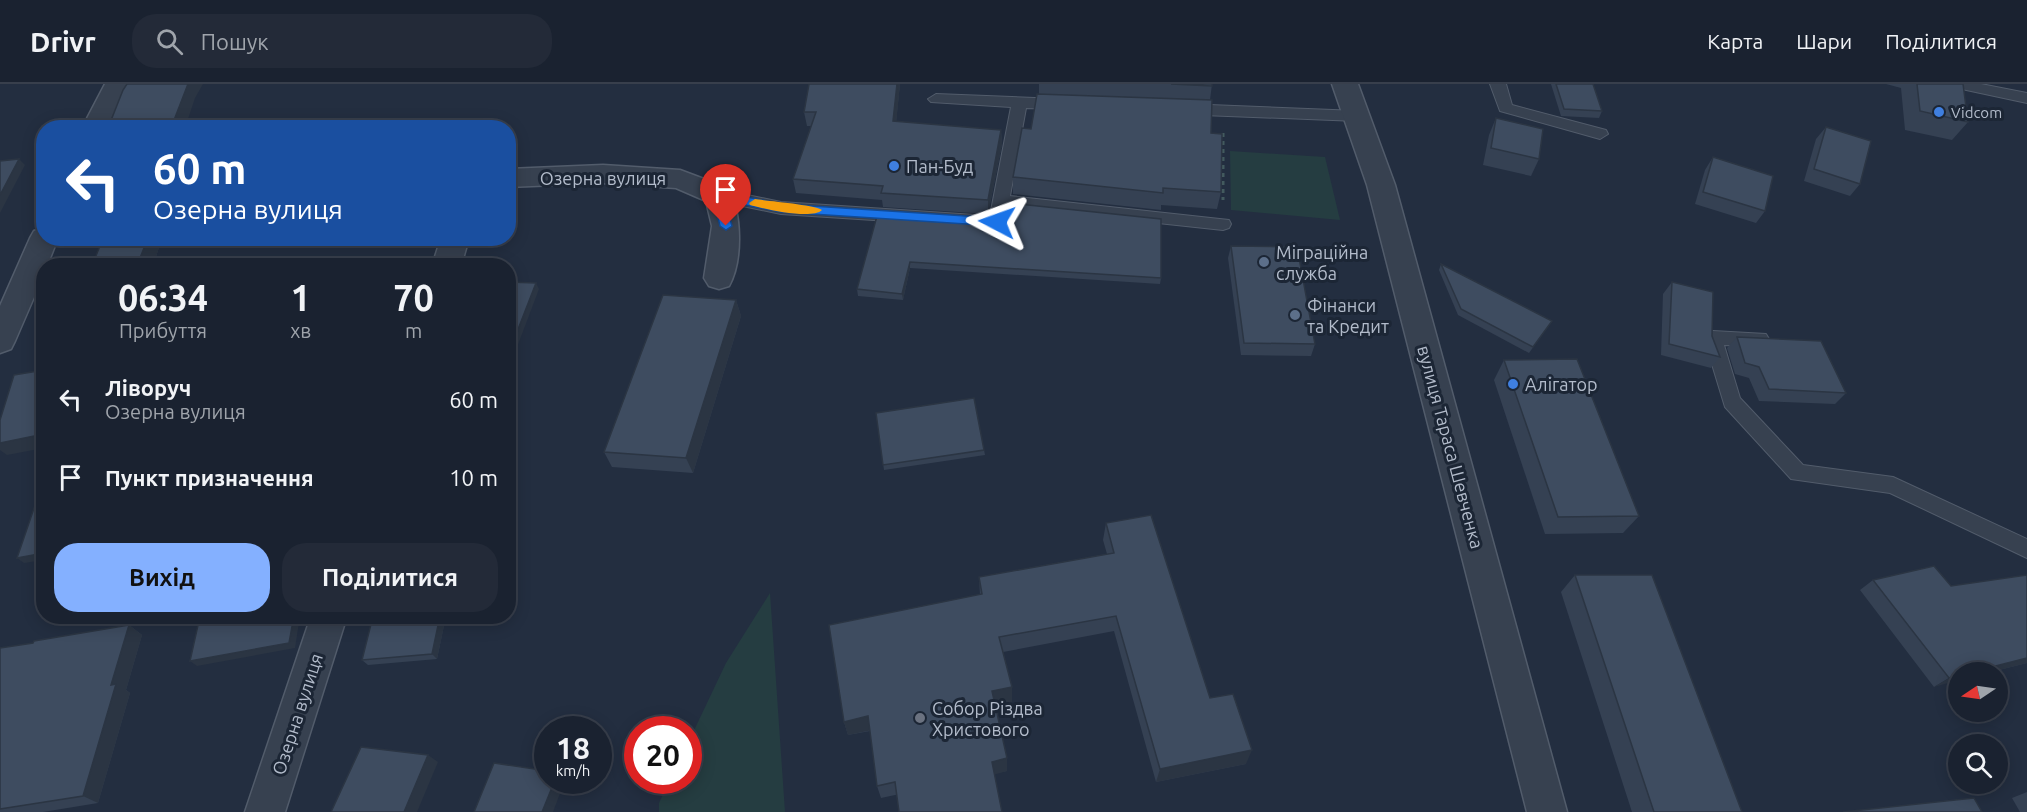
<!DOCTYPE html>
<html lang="uk">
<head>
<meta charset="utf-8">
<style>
  :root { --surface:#1a2230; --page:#232a38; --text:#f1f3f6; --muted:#9fa4ab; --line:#383f4c; --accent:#84b0ff }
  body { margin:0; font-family:Ubuntu,sans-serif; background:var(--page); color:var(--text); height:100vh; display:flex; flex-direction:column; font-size:22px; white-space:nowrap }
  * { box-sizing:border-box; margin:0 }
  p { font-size:20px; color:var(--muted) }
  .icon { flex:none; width:33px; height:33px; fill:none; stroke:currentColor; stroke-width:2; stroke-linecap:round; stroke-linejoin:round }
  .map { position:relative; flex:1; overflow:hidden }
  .drawer { position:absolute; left:36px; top:174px; width:480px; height:366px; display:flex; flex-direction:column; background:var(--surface); border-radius:24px; box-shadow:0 3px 15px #0003,0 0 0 2px var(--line) }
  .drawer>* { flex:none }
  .guide { position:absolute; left:36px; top:36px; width:480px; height:126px; border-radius:24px; box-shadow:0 3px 15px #0003,0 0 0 2px var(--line); background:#1a4fa0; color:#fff; overflow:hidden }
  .needle { width:39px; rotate:257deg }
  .fabs { position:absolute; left:1948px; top:578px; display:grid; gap:12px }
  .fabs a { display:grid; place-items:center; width:60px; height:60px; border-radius:50%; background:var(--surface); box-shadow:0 3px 15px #0003,0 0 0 2px var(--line); font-size:30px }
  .speed { position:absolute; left:534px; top:632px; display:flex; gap:12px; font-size:30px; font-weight:700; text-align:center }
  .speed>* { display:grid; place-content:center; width:78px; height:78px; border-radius:50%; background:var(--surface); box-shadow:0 3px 15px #0003,0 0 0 2px var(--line); line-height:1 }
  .speed small { font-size:15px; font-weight:400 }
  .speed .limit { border:9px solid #d22; background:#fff; color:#111 }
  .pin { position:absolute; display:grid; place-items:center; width:51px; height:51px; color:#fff; margin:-62px -26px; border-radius:50% 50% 50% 0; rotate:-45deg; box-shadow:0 0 6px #0007 }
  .pin .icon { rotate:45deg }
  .me { position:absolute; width:66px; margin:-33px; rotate:274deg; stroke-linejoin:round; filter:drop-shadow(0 0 4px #0008) }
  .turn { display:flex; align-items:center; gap:21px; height:126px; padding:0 18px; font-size:27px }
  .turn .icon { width:78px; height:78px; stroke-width:2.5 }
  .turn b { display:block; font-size:42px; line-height:51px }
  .eta { display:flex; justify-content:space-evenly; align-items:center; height:102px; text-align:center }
  .eta b { font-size:36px; font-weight:700; line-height:42px }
  .primary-button { display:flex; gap:12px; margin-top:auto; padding:12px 18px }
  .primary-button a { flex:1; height:69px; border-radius:24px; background:var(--accent); color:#111; font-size:24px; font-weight:700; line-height:69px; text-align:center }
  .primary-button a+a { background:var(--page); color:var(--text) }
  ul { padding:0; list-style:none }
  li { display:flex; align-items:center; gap:18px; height:78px; padding:0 18px }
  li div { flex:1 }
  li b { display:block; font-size:22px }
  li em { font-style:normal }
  header { display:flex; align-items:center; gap:36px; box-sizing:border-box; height:84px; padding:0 30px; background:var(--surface); border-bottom:2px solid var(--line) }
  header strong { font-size:28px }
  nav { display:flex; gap:33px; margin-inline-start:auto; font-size:21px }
  .search { width:420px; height:54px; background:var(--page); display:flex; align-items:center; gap:15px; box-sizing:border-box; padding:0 21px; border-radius:24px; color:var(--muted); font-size:22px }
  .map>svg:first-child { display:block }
  .green { fill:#253d41 }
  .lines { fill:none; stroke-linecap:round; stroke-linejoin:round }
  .service-casing { stroke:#525c6b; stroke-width:2 }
  .minor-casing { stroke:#525c6b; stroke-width:3 }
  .path { stroke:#435a5e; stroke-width:3; stroke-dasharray:4 4; stroke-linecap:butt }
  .service { fill:#374150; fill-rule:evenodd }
  .minor { fill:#374150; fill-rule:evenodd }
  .wall { fill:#354153 }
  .shaded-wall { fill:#2b3543 }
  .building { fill:#3e4c60; stroke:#2b3543; stroke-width:1.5 }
  .route { fill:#1a73e8; stroke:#114b97; stroke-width:1.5 }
  .slow { fill:#f59e0b }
  .shop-dot { fill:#3f7fe0; stroke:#1c2635; stroke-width:2 }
  .service-dot { fill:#5c6f8a; stroke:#1c2635; stroke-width:2 }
  .worship-dot { fill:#6b7280; stroke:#1c2635; stroke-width:2 }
  .labels { text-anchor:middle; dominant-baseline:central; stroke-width:6; stroke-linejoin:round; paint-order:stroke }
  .far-poi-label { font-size:15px; fill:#b3bccb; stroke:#1c2635; text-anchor:start }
  .poi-label { font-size:18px; fill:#b3bccb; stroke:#1c2635; text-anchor:start }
  .street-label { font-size:18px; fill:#b3bccb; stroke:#1c2635 }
</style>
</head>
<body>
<header>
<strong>Drivr</strong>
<div class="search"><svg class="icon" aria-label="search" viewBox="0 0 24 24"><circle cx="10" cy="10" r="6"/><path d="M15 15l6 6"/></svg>Пошук</div>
<nav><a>Карта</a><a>Шари</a><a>Поділитися</a></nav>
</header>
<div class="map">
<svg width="2027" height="728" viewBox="0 0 2027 728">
  <rect width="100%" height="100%" fill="#232e40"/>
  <g class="green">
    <path d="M1230,67L1325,73L1340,136L1231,126Z"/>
    <path d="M770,509L785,728H659V719L670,696H688L689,657L726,579Z"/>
  </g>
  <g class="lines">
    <defs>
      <g id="service">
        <path d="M1490,0H1506L1512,21L1606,46L1608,50L1600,55L1500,27Z"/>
        <path d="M1955,0H1981L2027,9V19L1957,4Z"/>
        <path d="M936,10L1358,27L1366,32L1358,37L1026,24L1010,112L1229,136L1231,140L1229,144L1223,146L1008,123L1003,142L997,144L781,130L718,117L712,115L710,111L712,107L718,105L781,118L990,132L1011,23L931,18L928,15Z"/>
        <path d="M1713,247L1766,250L1769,255L1766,260L1760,262L1724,261L1740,314L1803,381L1893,393L2027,455V474L1890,409L1791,395L1725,323L1704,254L1707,249Z"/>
      </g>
      <g id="minor">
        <path d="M105,0H131L108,44H82Z"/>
        <path d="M1332,0H1358L1395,101L1567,728H1527L1367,101Z"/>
        <path d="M603,81L680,86L728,104C742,128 743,177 729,202L719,205L709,202L704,194L712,142L706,117L676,104L603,99L508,103V85Z"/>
        <path d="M44,144V154H58L47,182H44V190L15,257L11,265L0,269V222L30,154L34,147Z"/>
        <path d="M441,154H469L461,182H432Z"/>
        <path d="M311,532H347L285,728H245Z"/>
      </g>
    </defs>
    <use href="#service" class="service-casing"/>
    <use href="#minor" class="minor-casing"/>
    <path class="path" d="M1223,49V116"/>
    <use href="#service" class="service"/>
    <use href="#minor" class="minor"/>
  </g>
  <g class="wall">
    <path d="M809,0H900L896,38L1001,46L1002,60L988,130L883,123L882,116L796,109L793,95L811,42H807L804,28Z"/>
    <path d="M1039,0H1212L1210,16L1211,49L1221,108L1217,125L1161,121V126L1013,110V93L1031,45L1039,10Z"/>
    <path d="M1551,0H1593L1602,27L1599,34L1561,32Z"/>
    <path d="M1886,0H1963L1968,38L1952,56L1905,46L1901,4Z"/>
    <path d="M1496,34L1539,75L1531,92L1483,81L1489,51Z"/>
    <path d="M1826,43L1860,100L1850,112L1804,97L1816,55Z"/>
    <path d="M1713,73L1765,127L1756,139L1695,120L1705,86Z"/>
    <path d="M877,132L1161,194L1160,200L910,184L903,216L858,212L857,205Z"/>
    <path d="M103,154H162L153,182H92Z"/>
    <path d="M362,154H433L431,160L368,163Z"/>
    <path d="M1231,162L1315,260L1311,272L1241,271L1228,174Z"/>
    <path d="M1441,180L1552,237L1529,269L1458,231L1439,186Z"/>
    <path d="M1672,198L1712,252L1720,273L1711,284L1661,271L1663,210Z"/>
    <path d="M736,216L741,232L693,389L612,383L604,368Z"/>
    <path d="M1737,253L1846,309L1835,320L1759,317L1749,294L1735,290L1727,264Z"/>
    <path d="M1504,276L1639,432L1623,449L1545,450L1494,296Z"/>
    <path d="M876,329L984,366L985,371L884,386Z"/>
    <path d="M1106,439L1210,614L1246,680L1156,698L1114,547L1003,568L1012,603V618L995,621L1007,687L881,714L877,702L870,647L848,651L844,638L980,511L979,493L1107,470L1103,456Z"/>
    <path d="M1575,491L1742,728H1632L1561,508Z"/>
    <path d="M2027,491V579L1991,588H1959L1934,603L1860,506L1873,496L1951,502Z"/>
    <path d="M373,532H446L437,575L368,581L362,576Z"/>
    <path d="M129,541L142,551L126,606L130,609L98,719L43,728H0V564L33,559Z"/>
    <path d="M2027,708V728H2020L2012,714Z"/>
  </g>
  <g class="shaded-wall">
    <path d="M188,0H203L195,14L185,44H171Z"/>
    <path d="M897,0H900L895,51L893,37Z"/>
    <path d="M1001,46L1002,60L988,130V116Z"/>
    <path d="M19,75L25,81L0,129V111Z"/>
    <path d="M148,154H162L153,182H140L138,179Z"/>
    <path d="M428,154H433L431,160Z"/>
    <path d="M910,178V184L903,216L902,210Z"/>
    <path d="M536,199L539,205L508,287V271Z"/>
    <path d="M736,216L741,232L693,389L686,374Z"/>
    <path d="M44,350V364L7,371L0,366V359Z"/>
    <path d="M44,469V476L24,479L17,474Z"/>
    <path d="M294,532H300L295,564L197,582L190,577Z"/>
    <path d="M440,532H446L437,575L432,570Z"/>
    <path d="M129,541L142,551L126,606L130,609L98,719L83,712L111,601Z"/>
    <path d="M2027,574V579L1991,588H1972Z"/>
    <path d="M1959,591V596L1934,603L1949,594Z"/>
    <path d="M1012,603V618L992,622V607Z"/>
    <path d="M868,632L872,646L848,651L844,638Z"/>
    <path d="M1252,666L1246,680L1156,698L1160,685Z"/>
    <path d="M428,671L438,678L417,728H404Z"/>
    <path d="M1007,674V687L993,691L992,678Z"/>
    <path d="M555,696H565L553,728H542Z"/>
  </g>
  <g class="building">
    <path d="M127,0H188L171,44H108L123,6Z"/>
    <path d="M809,0H897L893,37L1001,46L988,116L881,109L883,102L793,95L816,28H804Z"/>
    <path d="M1171,0H1212V2Z"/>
    <path d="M1556,0H1593L1602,27L1564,25Z"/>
    <path d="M1917,0H1963L1968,38L1920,27Z"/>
    <path d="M1037,10L1212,16L1211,49L1222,50L1221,108L1163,104V109L1013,93L1022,44L1031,45Z"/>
    <path d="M1496,34L1543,45L1539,75L1491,64Z"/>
    <path d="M1826,43L1871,57L1860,100L1814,85Z"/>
    <path d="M1713,73L1773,92L1765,127L1703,108Z"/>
    <path d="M19,75L0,111V77Z"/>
    <path d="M1010,119L1161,135V194L910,178L902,210L857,205L877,132L997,140L1005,136Z"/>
    <path d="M103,154H148L138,179L121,182H92Z"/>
    <path d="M1231,162L1297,163L1315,260L1244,259Z"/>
    <path d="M1441,180L1552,237L1533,263L1461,225Z"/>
    <path d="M508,198L536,199L508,271Z"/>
    <path d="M1672,198L1713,208L1712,252L1720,273L1669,260Z"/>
    <path d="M663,211L736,216L686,374L604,368Z"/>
    <path d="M1737,253L1821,257L1846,309L1769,305L1759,283L1745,279Z"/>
    <path d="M1577,275L1639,432L1558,433L1504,276Z"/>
    <path d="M44,286V350L0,359V336L14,291Z"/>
    <path d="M974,314L984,366L883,381L876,329Z"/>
    <path d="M44,395V469L17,474Z"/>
    <path d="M1151,431L1210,614L1233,610L1252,666L1160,685L1116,532L999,553L1012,603L992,607L1007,674L992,678L1002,728H899L895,698L877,702L868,632L844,638L829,541L982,510L979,493L1114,469L1106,439Z"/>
    <path d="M1934,482L1951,502L2027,491V574L1972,588H1959V591L1949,594L1873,496Z"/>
    <path d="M1575,491H1652L1742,728H1654Z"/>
    <path d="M200,532H294L289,559L190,577Z"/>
    <path d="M373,532H440L432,570L362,576Z"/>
    <path d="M129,541L111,601L116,600L83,712L0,725V564L33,559L34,557Z"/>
    <path d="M361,663L428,671L404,728H331Z"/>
    <path d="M494,679L548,687V696H555L542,728H474Z"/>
    <path d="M1974,714L1982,728H1843Z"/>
  </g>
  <path class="route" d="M718,107L781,120L997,134L1003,138L997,142L781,128L725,117L732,142L726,146L720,142L712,111Z"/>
  <path class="slow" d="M755,115C767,117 817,121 822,126C812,136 765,125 750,121L749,119Z"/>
  <g class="shop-dot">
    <circle cx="1939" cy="28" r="6"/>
    <circle cx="894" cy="82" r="6"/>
    <circle cx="1513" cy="300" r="6"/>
  </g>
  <g class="service-dot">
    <circle cx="1264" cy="178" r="6"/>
    <circle cx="1295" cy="231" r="6"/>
  </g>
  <circle class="worship-dot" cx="920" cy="634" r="6"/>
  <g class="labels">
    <g class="far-poi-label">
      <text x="1951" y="28">Vidcom</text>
    </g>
    <g class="poi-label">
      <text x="906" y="82">Пан-Буд</text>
      <text x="1276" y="168">Міграційна<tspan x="1276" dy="21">служба</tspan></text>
      <text x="1307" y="221">Фінанси<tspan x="1307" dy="21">та Кредит</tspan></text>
      <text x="1525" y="300">Алігатор</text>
      <text x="932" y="624">Собор Різдва<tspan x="932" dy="21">Христового</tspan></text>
    </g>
    <g class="street-label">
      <text x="603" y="94">Озерна вулиця</text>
      <text transform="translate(1451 363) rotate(75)">вулиця Тараса Шевченка</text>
      <text transform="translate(297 630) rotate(-72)">Озерна вулиця</text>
    </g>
  </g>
</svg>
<div class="fabs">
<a><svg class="needle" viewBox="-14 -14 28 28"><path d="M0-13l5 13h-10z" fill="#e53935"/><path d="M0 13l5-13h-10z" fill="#9fa4ab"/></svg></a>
<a><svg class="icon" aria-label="search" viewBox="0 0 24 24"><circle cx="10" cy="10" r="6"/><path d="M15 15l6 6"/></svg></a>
</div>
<div class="speed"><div>18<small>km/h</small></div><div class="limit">20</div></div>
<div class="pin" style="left:726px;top:142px;background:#d93025"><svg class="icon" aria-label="arrive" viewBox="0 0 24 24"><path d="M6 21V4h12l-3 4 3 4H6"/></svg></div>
<svg class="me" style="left:997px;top:138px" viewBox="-20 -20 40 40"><path d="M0-17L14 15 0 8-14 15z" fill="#1a73e8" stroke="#fff" stroke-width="4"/></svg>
<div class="guide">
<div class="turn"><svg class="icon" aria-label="left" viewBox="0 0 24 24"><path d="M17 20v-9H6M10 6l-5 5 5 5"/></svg><div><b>60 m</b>Озерна вулиця</div></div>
</div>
<section class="drawer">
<div class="eta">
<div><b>06:34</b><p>Прибуття</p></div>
<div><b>1</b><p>хв</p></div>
<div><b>70</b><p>m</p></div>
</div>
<ul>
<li><svg class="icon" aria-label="left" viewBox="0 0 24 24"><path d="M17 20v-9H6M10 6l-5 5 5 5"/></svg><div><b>Ліворуч</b><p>Озерна вулиця</p></div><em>60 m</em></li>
<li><svg class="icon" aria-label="arrive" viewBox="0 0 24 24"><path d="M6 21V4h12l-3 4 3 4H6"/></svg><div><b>Пункт призначення</b></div><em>10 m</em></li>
</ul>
<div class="primary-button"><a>Вихід</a><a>Поділитися</a></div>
</section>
</div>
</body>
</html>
